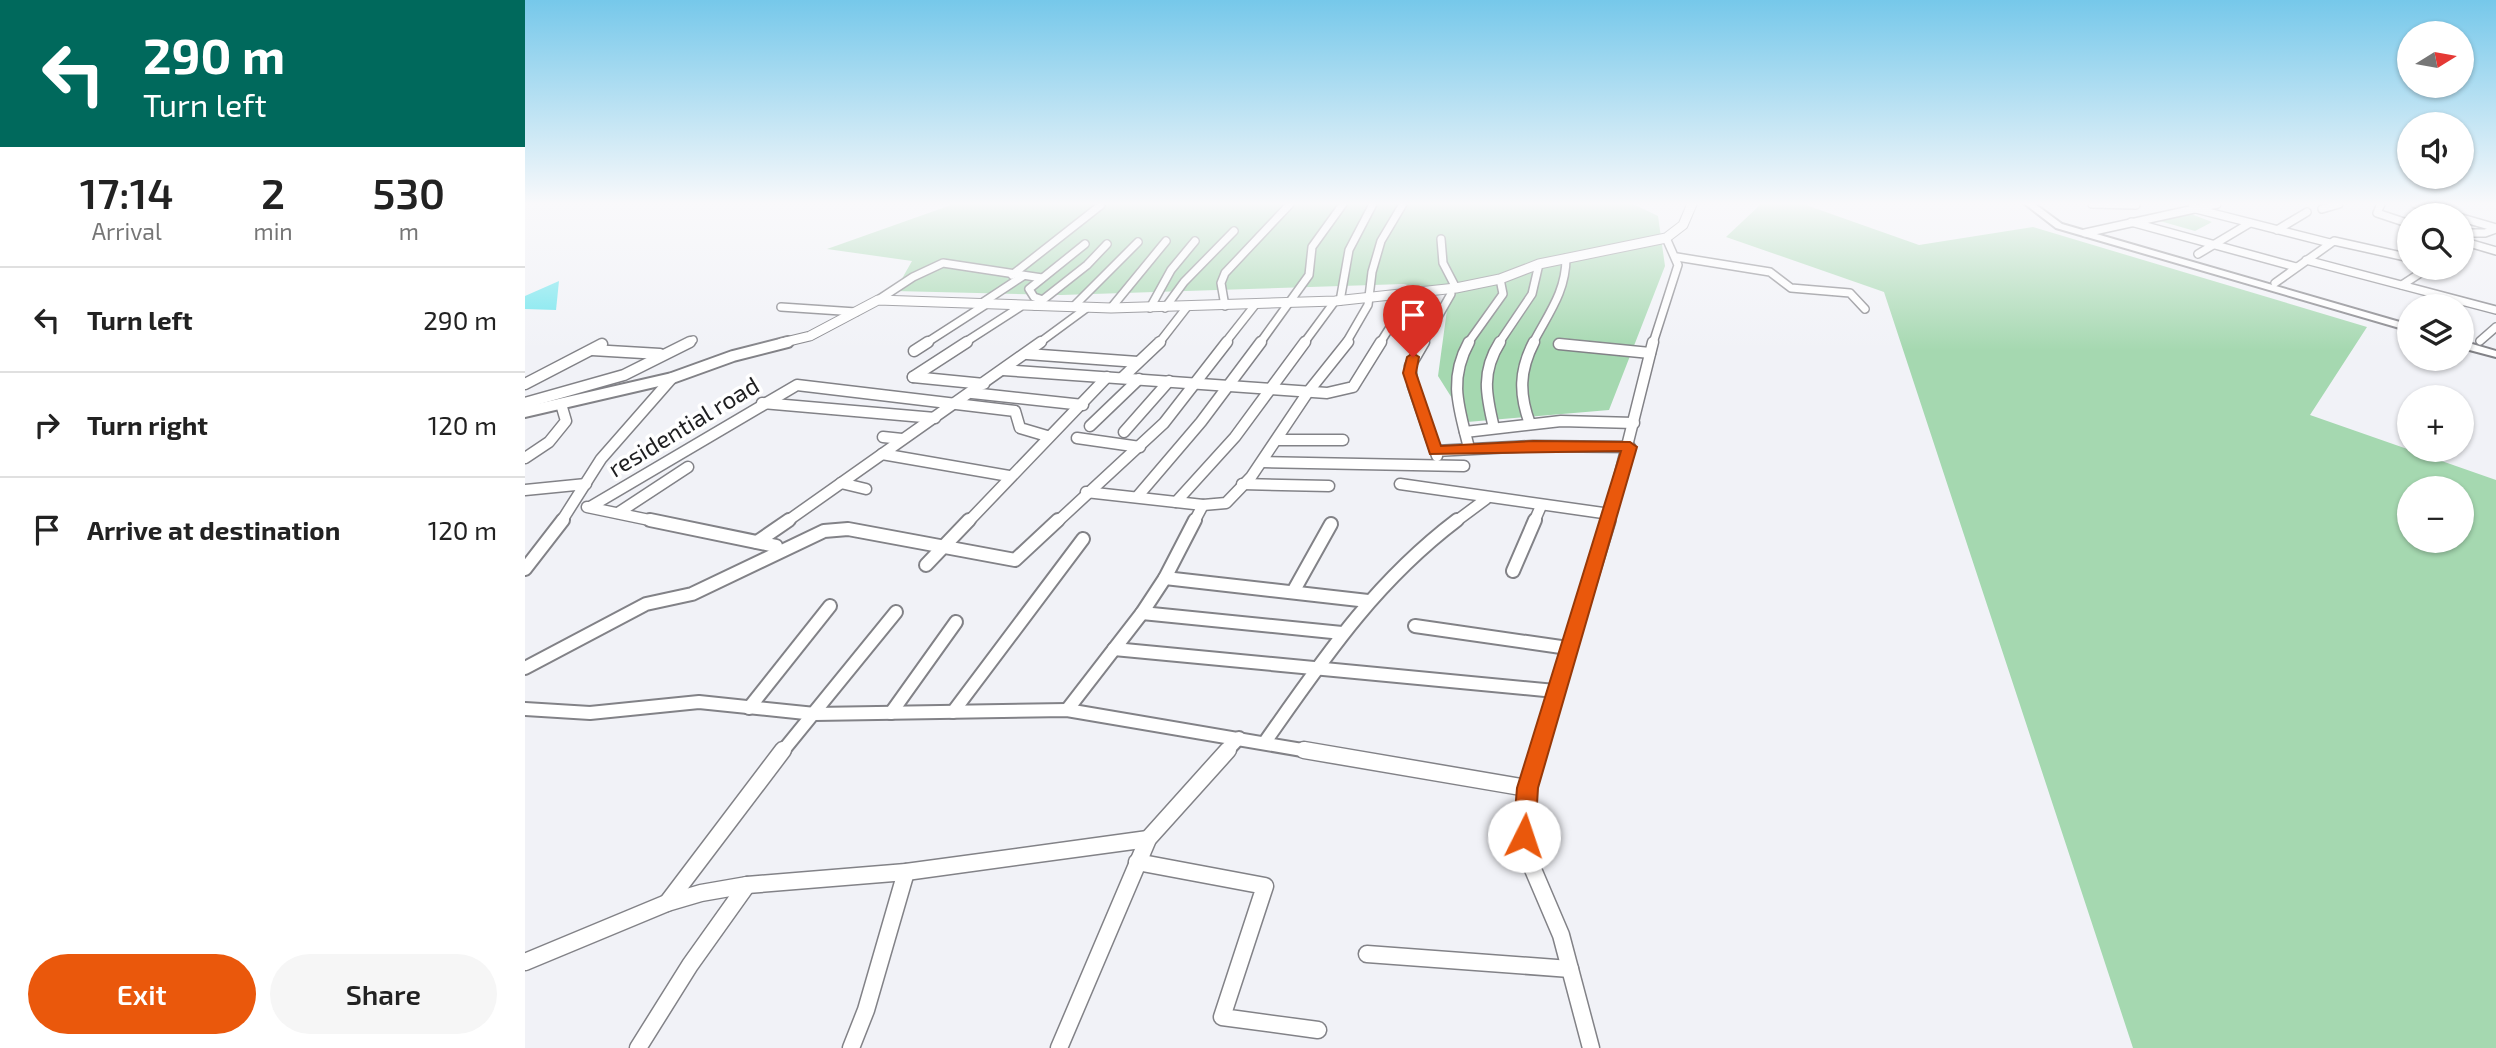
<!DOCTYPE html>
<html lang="en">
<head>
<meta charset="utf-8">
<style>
  :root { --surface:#fff; --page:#f6f6f6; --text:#222; --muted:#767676; --line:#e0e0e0; --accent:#ea580c }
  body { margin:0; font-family:"Exo 2",sans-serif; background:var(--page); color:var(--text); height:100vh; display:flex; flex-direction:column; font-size:26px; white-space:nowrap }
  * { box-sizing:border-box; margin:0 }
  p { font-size:23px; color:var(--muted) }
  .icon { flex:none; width:38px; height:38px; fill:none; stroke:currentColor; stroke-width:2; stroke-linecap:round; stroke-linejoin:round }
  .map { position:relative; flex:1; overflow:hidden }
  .panel { display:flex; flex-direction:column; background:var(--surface); width:525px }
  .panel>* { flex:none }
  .banner { background:#00695c; color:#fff; overflow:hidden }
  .needle { width:46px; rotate:79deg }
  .buttons { position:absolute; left:1872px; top:21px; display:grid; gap:14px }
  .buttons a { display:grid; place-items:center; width:77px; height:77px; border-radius:50%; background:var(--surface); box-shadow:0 2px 5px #0004; font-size:35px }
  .pin { position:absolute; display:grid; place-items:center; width:60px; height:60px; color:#fff; margin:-72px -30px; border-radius:50% 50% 50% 0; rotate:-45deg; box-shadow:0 0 7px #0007 }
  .pin .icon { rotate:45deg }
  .me { position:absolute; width:77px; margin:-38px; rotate:4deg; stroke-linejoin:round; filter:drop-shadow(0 0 5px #0008) }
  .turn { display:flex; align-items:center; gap:24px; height:147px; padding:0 28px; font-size:32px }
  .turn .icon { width:91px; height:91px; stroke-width:2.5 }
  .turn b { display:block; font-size:49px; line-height:60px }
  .eta { display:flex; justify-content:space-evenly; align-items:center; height:119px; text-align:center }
  .eta b { font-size:42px; font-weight:600; line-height:49px }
  .action { display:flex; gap:14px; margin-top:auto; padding:14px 28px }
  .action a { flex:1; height:80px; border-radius:42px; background:var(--accent); color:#fff; font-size:28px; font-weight:600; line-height:80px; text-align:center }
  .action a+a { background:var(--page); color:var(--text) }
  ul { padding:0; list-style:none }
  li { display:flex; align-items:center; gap:21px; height:105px; padding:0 28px; border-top:2px solid var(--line) }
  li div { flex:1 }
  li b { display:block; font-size:26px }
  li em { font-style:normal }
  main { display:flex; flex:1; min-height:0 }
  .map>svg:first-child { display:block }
  .green { fill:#a5d8b0; fill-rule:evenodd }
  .water { fill:#6ce5ed }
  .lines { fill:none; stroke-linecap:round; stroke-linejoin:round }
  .minor-far3-casing { stroke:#828287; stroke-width:10 }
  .minor-far2-casing { stroke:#828287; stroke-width:13 }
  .minor-far1-casing { stroke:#828287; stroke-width:16 }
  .minor-casing { stroke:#828287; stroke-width:19 }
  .tertiary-far1-casing { stroke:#828287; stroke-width:11 }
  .tertiary-casing { stroke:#828287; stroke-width:14 }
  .secondary-casing { stroke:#828287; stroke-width:4 }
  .minor-far3 { stroke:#fff; stroke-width:7 }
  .minor-far2 { stroke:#fff; stroke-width:10 }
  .minor-far1 { stroke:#fff; stroke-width:12 }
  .minor { stroke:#fff; stroke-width:16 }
  .tertiary-far1 { stroke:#fff; stroke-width:9 }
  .tertiary { stroke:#fff; stroke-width:10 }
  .secondary { fill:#fff; fill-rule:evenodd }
  .route { fill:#ea580c; stroke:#983908; stroke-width:2 }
  .labels { text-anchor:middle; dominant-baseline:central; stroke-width:7; stroke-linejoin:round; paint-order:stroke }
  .street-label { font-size:24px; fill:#1e1e20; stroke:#fff }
</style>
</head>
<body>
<main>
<section class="panel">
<div class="banner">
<div class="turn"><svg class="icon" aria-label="left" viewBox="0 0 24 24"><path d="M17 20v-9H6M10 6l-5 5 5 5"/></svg><div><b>290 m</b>Turn left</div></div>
</div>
<div class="eta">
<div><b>17:14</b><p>Arrival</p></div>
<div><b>2</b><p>min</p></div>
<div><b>530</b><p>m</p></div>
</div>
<ul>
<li><svg class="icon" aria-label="left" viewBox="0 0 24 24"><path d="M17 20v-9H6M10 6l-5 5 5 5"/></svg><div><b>Turn left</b></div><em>290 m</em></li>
<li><svg class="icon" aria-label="right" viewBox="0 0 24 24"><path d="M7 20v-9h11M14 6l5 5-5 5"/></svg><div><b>Turn right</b></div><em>120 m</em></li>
<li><svg class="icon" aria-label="arrive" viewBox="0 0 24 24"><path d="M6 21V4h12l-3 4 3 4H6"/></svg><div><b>Arrive at destination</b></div><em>120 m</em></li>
</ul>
<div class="action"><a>Exit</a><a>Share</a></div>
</section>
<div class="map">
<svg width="1971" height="1048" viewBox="0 0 1971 1048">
  <rect width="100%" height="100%" fill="#f1f2f7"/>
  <g class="green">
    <path d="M429,204H1108L1133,216L1140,266L1084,410L942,422L913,376L924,295L879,284L536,295L370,291L387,261L302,249Z"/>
    <path d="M1236,204H1278L1394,245L1508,227L1842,327L1785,415L1971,480V1048H1608L1359,292L1201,237ZM1937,488V541H1885V488Z"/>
    <path d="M1666,214L1687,222L1670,231L1635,221Z"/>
  </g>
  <path class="water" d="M34,281L31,310L0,309V296Z"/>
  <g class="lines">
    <defs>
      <g id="minor-far3">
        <path d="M1567,204L1611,205"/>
        <path d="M1667,204L1671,209L1805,243"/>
        <path d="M1856,204L1852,213L1885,224"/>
        <path d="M1890,204L1927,215"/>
        <path d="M1797,209L1814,204"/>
        <path d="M1937,218L1971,228"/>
        <path d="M1606,222L1771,267"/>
        <path d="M1752,230L1782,212"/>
        <path d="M1560,233L1692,204"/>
        <path d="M1937,233H1960L1971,229"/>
        <path d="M916,239L918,263L931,288"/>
        <path d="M1937,241L1971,251"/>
        <path d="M1673,254L1725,223"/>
        <path d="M1152,257L1245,272L1266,288L1325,293L1340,309"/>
        <path d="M1781,260L1971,310"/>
        <path d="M487,275L576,205"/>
        <path d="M1750,283L1809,241L1885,258"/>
        <path d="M1877,285L1903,268"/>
        <path d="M353,300L388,277L418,263L517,278"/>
        <path d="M518,300L509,297L504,289L560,244"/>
        <path d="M815,301L824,250L848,204"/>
        <path d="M454,305L498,276"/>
        <path d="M510,306L562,265L582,244"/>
        <path d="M549,306L613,242"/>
        <path d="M700,306L696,283L700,273L765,204"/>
        <path d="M256,307L331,312"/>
        <path d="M586,308L641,241"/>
        <path d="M625,308L646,270L670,241"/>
        <path d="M640,308L659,282L709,231"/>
        <path d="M1955,341L1971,327"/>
        <path d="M161,343L168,340"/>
        <path d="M401,343L460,305"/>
        <path d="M439,343L495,307"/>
        <path d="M514,343L563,307"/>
        <path d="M634,343L662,307"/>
        <path d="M700,343L730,305"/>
        <path d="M735,343L784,275L787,247L818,204"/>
        <path d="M779,343L810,301"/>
        <path d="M821,343L843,305L847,272L856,241L878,204"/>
        <path d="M855,343L886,294"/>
        <path d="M898,343L926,294L925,289"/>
        <path d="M943,343L978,294L975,279"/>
        <path d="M974,343L1007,294L1014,264"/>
        <path d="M1008,343C1023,314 1041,292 1041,258"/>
        <path d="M1128,343L1153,265L1141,238"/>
      </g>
      <g id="minor-far2">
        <path d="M899,342L885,366L888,386L912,456"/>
        <path d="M1034,344L1125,353"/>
        <path d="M67,350L135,354"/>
        <path d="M389,351L403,342"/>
        <path d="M502,354L613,362"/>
        <path d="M478,370L802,393L828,387L856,342"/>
        <path d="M388,377L442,342"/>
        <path d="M388,377L459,384"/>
        <path d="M597,378L635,342"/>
        <path d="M0,384L77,344"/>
        <path d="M447,393L558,405"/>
        <path d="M0,403L99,375L165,342"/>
        <path d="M237,403L410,418"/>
        <path d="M1005,424C994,394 994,371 1009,342"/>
        <path d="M565,426L614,379"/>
        <path d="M969,428C961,395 956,372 975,342"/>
        <path d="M599,432L644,381"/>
        <path d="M940,432L1036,421L1109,423"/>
        <path d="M358,437L377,439"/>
        <path d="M552,438L615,447"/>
        <path d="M752,440H818"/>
        <path d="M944,448C934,408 923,380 944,342"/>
        <path d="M910,451L1008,446L1105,447"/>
        <path d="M357,454L484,476"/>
        <path d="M0,458L24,442L41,421L36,404"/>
        <path d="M737,462L939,466"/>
        <path d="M316,483L341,489"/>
        <path d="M717,484L804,486"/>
        <path d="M875,484L1085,514"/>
        <path d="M0,490L61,484"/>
        <path d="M561,492L678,505L701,503L726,477L783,392L823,342"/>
        <path d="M612,497L676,422L736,342"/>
        <path d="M651,502L710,437L780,342"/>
        <path d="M62,507L134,522"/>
        <path d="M65,507L272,385L490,411L495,428L522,436"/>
        <path d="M93,513L163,467"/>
        <path d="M36,522L76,459L147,378"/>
        <path d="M261,522L516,342"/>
        <path d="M443,522L582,377"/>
        <path d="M532,522L639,423L702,342"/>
        <path d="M669,522L678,505"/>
        <path d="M930,522L961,499"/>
        <path d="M1009,522L1016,506"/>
        <path d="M1083,522L1128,342"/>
      </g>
      <g id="minor-far1">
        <path d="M125,520L251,546V553"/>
        <path d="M232,542L264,520"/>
        <path d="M401,565L444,520"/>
        <path d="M0,569L38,520"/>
        <path d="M988,571L1010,520"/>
        <path d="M640,578L843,601"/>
        <path d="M768,592L806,524"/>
        <path d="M617,613L817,633"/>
        <path d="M890,626L1043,648"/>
        <path d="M589,649L1030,691"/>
        <path d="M0,668L121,604L167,594L299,531L323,529L490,560L533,520"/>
        <path d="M224,708L305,606"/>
        <path d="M0,709L65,713L174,702L290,714L542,710L789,752"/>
        <path d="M542,710L617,613L640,578L670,520"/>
        <path d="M428,712L558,539"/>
        <path d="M366,713L431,622"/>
        <path d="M740,742C799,658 849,583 932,520"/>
        <path d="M257,752L371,612"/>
        <path d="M701,752L714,738"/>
        <path d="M1013,752L1084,520"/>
      </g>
      <g id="minor">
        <path d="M779,750L1002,788"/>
        <path d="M1014,750L1002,788L999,836L1004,860L1036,935L1066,1048"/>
        <path d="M612,862L740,886L697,1017L793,1030"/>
        <path d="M142,903L258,750"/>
        <path d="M842,954L1045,969"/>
        <path d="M0,962L142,903L176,893L222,885L381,872L623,839"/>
        <path d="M113,1048L165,965L222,885"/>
        <path d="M326,1048L341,1010L381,872"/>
        <path d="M534,1048L623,839L703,750"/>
      </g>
      <path id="tertiary-far1" d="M256,343L285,336L353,300L586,308L810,301L931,288L975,279L1014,264L1141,238L1158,225L1167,204"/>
      <path id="tertiary" d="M0,412L147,378L208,356L263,342"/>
      <g id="secondary">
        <path d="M1500,204H1510L1537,224L1885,325V331L1531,228Z"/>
        <path d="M1937,341L1971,351V357L1937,348Z"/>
      </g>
    </defs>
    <use href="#minor-far3" class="minor-far3-casing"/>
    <use href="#minor-far2" class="minor-far2-casing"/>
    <use href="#minor-far1" class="minor-far1-casing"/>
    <use href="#minor" class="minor-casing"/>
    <use href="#tertiary-far1" class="tertiary-far1-casing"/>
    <use href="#tertiary" class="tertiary-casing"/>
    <use href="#secondary" class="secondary-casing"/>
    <use href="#minor-far3" class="minor-far3"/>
    <use href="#minor-far2" class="minor-far2"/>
    <use href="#minor-far1" class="minor-far1"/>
    <use href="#minor" class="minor"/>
    <use href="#tertiary-far1" class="tertiary-far1"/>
    <use href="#tertiary" class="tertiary"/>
    <use href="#secondary" class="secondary"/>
  </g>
  <linearGradient id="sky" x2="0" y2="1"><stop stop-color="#76c8ea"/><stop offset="0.58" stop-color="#f9f9fb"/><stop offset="1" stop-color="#f9f9fb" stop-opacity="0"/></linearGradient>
  <rect width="1971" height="351" fill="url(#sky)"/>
  <path class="route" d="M888,353L894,357L891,373L916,446L1009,441L1105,442L1112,447L1013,788L1010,836L1007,842L999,845L991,842L988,836L992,788L1096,451L905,454L878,373L882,357Z"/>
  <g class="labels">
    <g class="street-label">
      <text transform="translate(158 426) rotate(-31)">residential road</text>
    </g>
  </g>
</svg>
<div class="buttons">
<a><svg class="needle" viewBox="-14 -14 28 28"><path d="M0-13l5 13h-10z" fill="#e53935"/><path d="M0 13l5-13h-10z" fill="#767676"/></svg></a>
<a><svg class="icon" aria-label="sound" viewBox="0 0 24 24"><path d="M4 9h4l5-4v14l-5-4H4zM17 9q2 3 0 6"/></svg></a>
<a><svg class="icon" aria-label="search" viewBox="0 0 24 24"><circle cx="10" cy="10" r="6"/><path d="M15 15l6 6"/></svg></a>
<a><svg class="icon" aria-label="layers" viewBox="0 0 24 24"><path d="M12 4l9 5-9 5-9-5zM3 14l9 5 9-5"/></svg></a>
<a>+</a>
<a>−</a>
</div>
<div class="pin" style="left:888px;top:357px;background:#d93025"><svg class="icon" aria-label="arrive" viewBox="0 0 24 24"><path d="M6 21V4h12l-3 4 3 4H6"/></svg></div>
<svg class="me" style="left:999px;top:836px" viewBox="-20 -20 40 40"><circle r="19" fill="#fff"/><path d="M0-13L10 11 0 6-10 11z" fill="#ea580c"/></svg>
</div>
</main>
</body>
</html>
